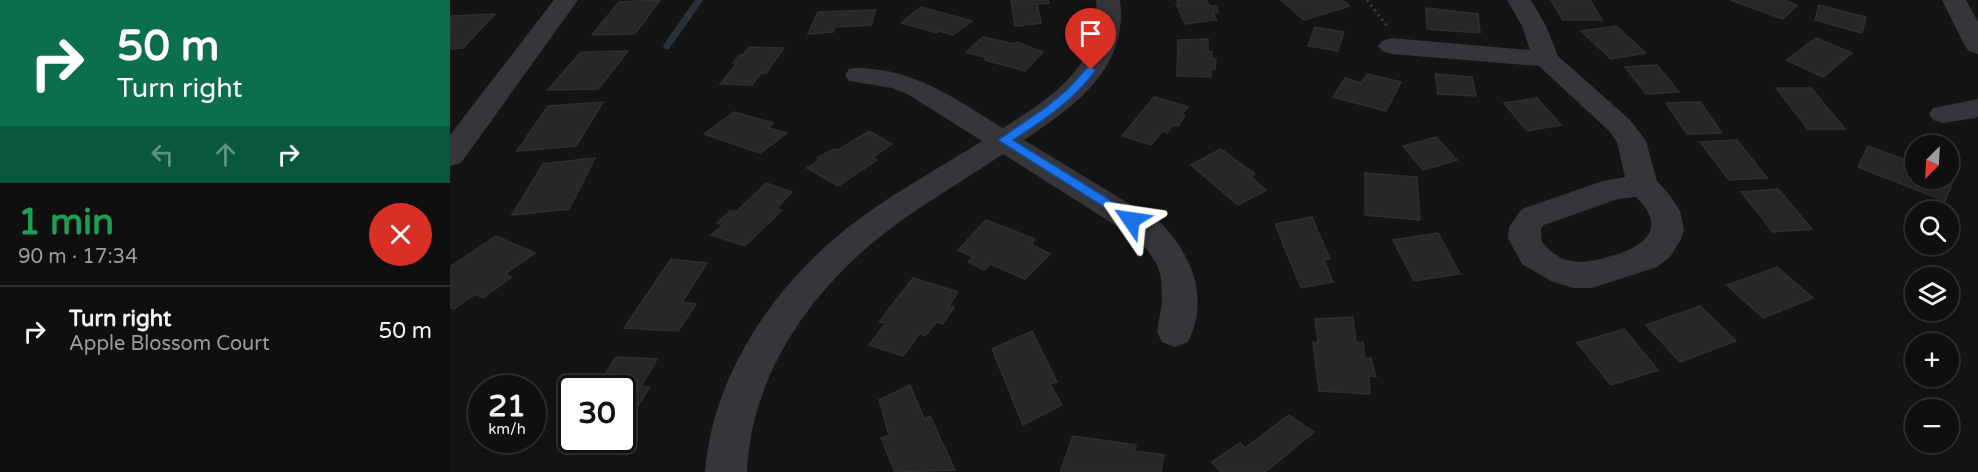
<!DOCTYPE html>
<html lang="en">
<head>
<meta charset="utf-8">
<style>
  :root { --surface:#0f0f10; --page:#1d1d1e; --text:#f1f3f6; --muted:#9b9c9f; --line:#2f2f30 }
  body { margin:0; font-family:"Varela Round",sans-serif; background:var(--page); color:var(--text); height:100vh; display:flex; flex-direction:column; font-size:22px; white-space:nowrap }
  * { box-sizing:border-box; margin:0 }
  p { font-size:20px; color:var(--muted) }
  .icon { flex:none; width:33px; height:33px; fill:none; stroke:currentColor; stroke-width:2; stroke-linecap:round; stroke-linejoin:round }
  .map { position:relative; flex:1; overflow:hidden }
  .panel { display:flex; flex-direction:column; background:var(--surface); width:450px }
  .panel>* { flex:none }
  .banner { background:#0b6e4f; color:#fff; overflow:hidden }
  .needle { width:39px; rotate:204deg }
  .tools { position:absolute; left:1455px; top:135px; display:grid; gap:12px }
  .tools a { display:grid; place-items:center; width:54px; height:54px; border-radius:50%; background:var(--surface); box-shadow:0 3px 15px #0003,0 0 0 2px var(--line); font-size:30px }
  .speed { position:absolute; left:18px; top:375px; display:flex; gap:12px; font-size:30px; font-weight:700; text-align:center }
  .speed>* { display:grid; place-content:center; width:78px; height:78px; border-radius:50%; background:var(--surface); box-shadow:0 3px 15px #0003,0 0 0 2px var(--line); line-height:1 }
  .speed small { font-size:15px; font-weight:400 }
  .speed .limit { border:3px solid #111; border-radius:9px; background:#fff; color:#111 }
  .pin { position:absolute; display:grid; place-items:center; width:51px; height:51px; color:#fff; margin:-62px -26px; border-radius:50% 50% 50% 0; rotate:-45deg; box-shadow:0 0 6px #0007 }
  .pin .icon { rotate:45deg }
  .me { position:absolute; width:66px; margin:-33px; rotate:302deg; stroke-linejoin:round; filter:drop-shadow(0 0 4px #0008) }
  .turn { display:flex; align-items:center; gap:21px; height:126px; padding:0 18px; font-size:27px }
  .turn .icon { width:78px; height:78px; stroke-width:2.5 }
  .turn b { display:block; font-size:42px; line-height:51px }
  .lanes { display:flex; align-items:center; height:57px; padding:0 18px; background:#0003; justify-content:center; gap:30px; direction:ltr }
  .lanes .off { opacity:.35 }
  .round { display:grid; place-items:center; flex:none; width:63px; height:63px; border-radius:32px; background:var(--page) }
  .summary { display:flex; align-items:center; justify-content:space-between; height:102px; padding:0 18px }
  h1 { font-size:36px; font-weight:700; line-height:45px; color:#1e9e55 }
  ul { padding:0; list-style:none }
  li { display:flex; align-items:center; gap:18px; height:90px; padding:0 18px; border-top:2px solid var(--line) }
  li div { flex:1 }
  li b { display:block; font-size:22px }
  li em { font-style:normal }
  main { display:flex; flex:1; min-height:0 }
  .map>svg:first-child { display:block }
  .lines { fill:none; stroke-linecap:round; stroke-linejoin:round }
  .stream { stroke:#2b3138; stroke-width:7 }
  .building { fill:#272729; stroke:#2e2e31; stroke-width:1.5 }
  .path { stroke:#3b3c41; stroke-width:3; stroke-dasharray:2 4; stroke-linecap:butt }
  .minor { fill:#35353a; fill-rule:evenodd }
  .route { fill:#1a73e8; stroke:#114b97; stroke-width:1.5 }
</style>
</head>
<body>
<main>
<section class="panel">
<div class="banner">
<div class="turn"><svg class="icon" aria-label="right" viewBox="0 0 24 24"><path d="M7 20v-9h11M14 6l5 5-5 5"/></svg><div><b>50 m</b>Turn right</div></div>
<div class="lanes"><svg class="icon off" aria-label="left" viewBox="0 0 24 24"><path d="M17 20v-9H6M10 6l-5 5 5 5"/></svg><svg class="icon off" aria-label="ahead" viewBox="0 0 24 24"><path d="M12 20V5M6 11l6-6 6 6"/></svg><svg class="icon" aria-label="right" viewBox="0 0 24 24"><path d="M7 20v-9h11M14 6l5 5-5 5"/></svg></div>
</div>
<div class="summary"><div><h1>1 min</h1><p>90 m · 17:34</p></div><a class="round" style="background:#d93025;color:#fff"><svg class="icon" aria-label="close" viewBox="0 0 24 24"><path d="M6 6l12 12M18 6L6 18"/></svg></a></div>
<ul>
<li><svg class="icon" aria-label="right" viewBox="0 0 24 24"><path d="M7 20v-9h11M14 6l5 5-5 5"/></svg><div><b>Turn right</b><p>Apple Blossom Court</p></div><em>50 m</em></li>
</ul>
</section>
<div class="map">
<svg width="1528" height="472" viewBox="0 0 1528 472">
  <rect width="100%" height="100%" fill="#141415"/>
  <g class="lines">
    <path class="stream" d="M217,46L249,0"/>
  </g>
  <g class="building">
    <path d="M210,0L185,34L142,35L169,2Z"/>
    <path d="M561,0H598L599,3L587,4L591,23L565,26Z"/>
    <path d="M727,0H756L760,6H766L768,12L763,13L767,20L735,24L726,4H729Z"/>
    <path d="M831,0H892L900,6L854,20Z"/>
    <path d="M1101,0H1140L1152,20H1113Z"/>
    <path d="M1280,0H1334L1347,5L1333,19Z"/>
    <path d="M1369,5L1416,17L1412,33L1365,20Z"/>
    <path d="M471,7L522,21L503,35L489,31L487,33L451,23Z"/>
    <path d="M976,8L1028,14L1030,33L977,29Z"/>
    <path d="M426,10L421,25L385,27L383,32L358,34L368,12Z"/>
    <path d="M45,14L13,48L0,49L1,16Z"/>
    <path d="M1166,26L1196,53L1161,59L1131,31Z"/>
    <path d="M865,27L894,32L888,51L858,46Z"/>
    <path d="M533,37L564,44L567,42L593,52L575,71L535,60L537,58L516,52Z"/>
    <path d="M1366,38L1402,53L1373,77L1336,60Z"/>
    <path d="M758,39V52H762V59H766L765,69H761V77L727,76L728,40Z"/>
    <path d="M299,47L334,48L316,73H311L302,85L270,84L287,63H283L290,55H293Z"/>
    <path d="M178,51L148,89L98,90L131,52Z"/>
    <path d="M1207,65L1229,92L1196,94L1175,67Z"/>
    <path d="M917,74L951,82L936,111L883,97L895,78L911,83Z"/>
    <path d="M985,74L1022,77L1026,96L988,94Z"/>
    <path d="M1326,88H1361L1395,129H1358Z"/>
    <path d="M704,97L738,107L731,115L735,116L728,126L723,125L717,133L713,131L701,145L672,136Z"/>
    <path d="M1087,98L1111,125L1077,131L1054,103Z"/>
    <path d="M153,102L126,146L67,151L98,106Z"/>
    <path d="M1250,102L1272,133L1237,134L1216,103Z"/>
    <path d="M284,112L323,123L319,128L337,133L310,153L254,134Z"/>
    <path d="M419,131L442,144L423,157L427,160L388,186L357,168L370,160L367,158L383,149L388,150Z"/>
    <path d="M986,137L1007,160L973,170L953,146Z"/>
    <path d="M1287,140L1317,178L1279,180L1250,142Z"/>
    <path d="M1418,146L1466,164V178L1498,177L1504,179L1495,201L1408,167Z"/>
    <path d="M771,149L805,174L801,177L816,190L788,205L741,165Z"/>
    <path d="M145,158L119,209L62,215L93,164Z"/>
    <path d="M915,173L967,177L970,220L915,215Z"/>
    <path d="M316,183L342,192L326,209L332,210L295,246L261,235L273,225L267,223L280,211H287Z"/>
    <path d="M1328,189L1362,229L1323,232L1291,192Z"/>
    <path d="M862,217L880,259L874,260L883,282L851,288L825,224Z"/>
    <path d="M536,220L585,239L581,244L600,254L575,279L540,264L534,270L518,262L523,257L508,250Z"/>
    <path d="M988,233L1010,274L964,281L943,240Z"/>
    <path d="M46,236L85,253L55,274L62,277L33,298L25,294L4,309L0,307V267Z"/>
    <path d="M221,259L257,263L232,302L246,304L228,331L174,328Z"/>
    <path d="M1327,267L1363,298L1313,318L1277,285Z"/>
    <path d="M463,278L508,292L498,307H504L493,324L486,322L475,336L470,333L453,356L419,345L436,323L429,322Z"/>
    <path d="M1250,306L1286,341L1230,362L1196,325Z"/>
    <path d="M903,317L906,342H913L915,358H921L926,377L919,376L920,394L869,391L863,342L868,343L865,319Z"/>
    <path d="M1174,329L1208,370L1161,385L1127,343Z"/>
    <path d="M582,331L607,382L600,384L612,405L573,425L542,349Z"/>
    <path d="M166,357L207,359L191,387H200L172,431V388H146Z"/>
    <path d="M460,385L474,419L480,416L505,470L445,472L431,438L439,435L429,400Z"/>
    <path d="M839,415L864,432L815,472H771L762,462L790,443L795,448Z"/>
    <path d="M623,436L686,445L685,451L714,455L711,472H610Z"/>
  </g>
  <g class="lines">
    <path class="path" d="M917,0L937,26"/>
    <g class="minor">
      <path d="M104,0H128L11,163L0,166V135Z"/>
      <path d="M646,0H670C679,68 624,107 574,140L711,223C742,255 760,299 738,342L725,347L712,342L707,332L712,302L711,277L707,265L698,251L687,239L553,154C513,181 469,206 431,236C358,294 301,377 297,472H255C263,371 329,278 409,219C448,190 491,167 532,141L459,95L442,88L399,81L395,75L399,69C410,66 419,69 431,70C477,77 513,104 553,128C602,97 652,66 646,0Z"/>
      <path d="M1057,0H1081L1096,26L1108,56L1179,119L1191,134L1196,141L1207,181L1219,194L1230,211L1234,230L1231,239L1220,257L1207,267L1142,288H1123L1101,281L1072,264L1058,238L1059,227L1072,209L1153,181L1175,177L1167,142L1159,131L1089,66L941,54L932,51L928,46L932,41L941,38L1080,50L1072,26ZM1186,197C1216,227 1198,244 1165,255C1136,263 1114,269 1092,242L1091,229L1094,225L1168,199Z"/>
      <path d="M1492,0H1516L1528,22V54L1519,51L1515,46Z"/>
      <path d="M1528,99V117L1525,118L1493,123L1483,120L1479,114L1483,108Z"/>
    </g>
  </g>
  <path class="route" d="M641,67L646,70C624,100 594,120 563,140L686,216L688,220L686,223L681,224L548,140L595,108L617,90L637,68Z"/>
</svg>
<div class="tools">
<a><svg class="needle" viewBox="-14 -14 28 28"><path d="M0-13l5 13h-10z" fill="#e53935"/><path d="M0 13l5-13h-10z" fill="#9b9c9f"/></svg></a>
<a><svg class="icon" aria-label="search" viewBox="0 0 24 24"><circle cx="10" cy="10" r="6"/><path d="M15 15l6 6"/></svg></a>
<a><svg class="icon" aria-label="layers" viewBox="0 0 24 24"><path d="M12 4l9 5-9 5-9-5zM3 14l9 5 9-5"/></svg></a>
<a>+</a>
<a>−</a>
</div>
<div class="speed"><div>21<small>km/h</small></div><div class="limit">30</div></div>
<div class="pin" style="left:641px;top:70px;background:#d93025"><svg class="icon" aria-label="arrive" viewBox="0 0 24 24"><path d="M6 21V4h12l-3 4 3 4H6"/></svg></div>
<svg class="me" style="left:681px;top:220px" viewBox="-20 -20 40 40"><path d="M0-17L14 15 0 8-14 15z" fill="#1a73e8" stroke="#fff" stroke-width="4"/></svg>
</div>
</main>
</body>
</html>
